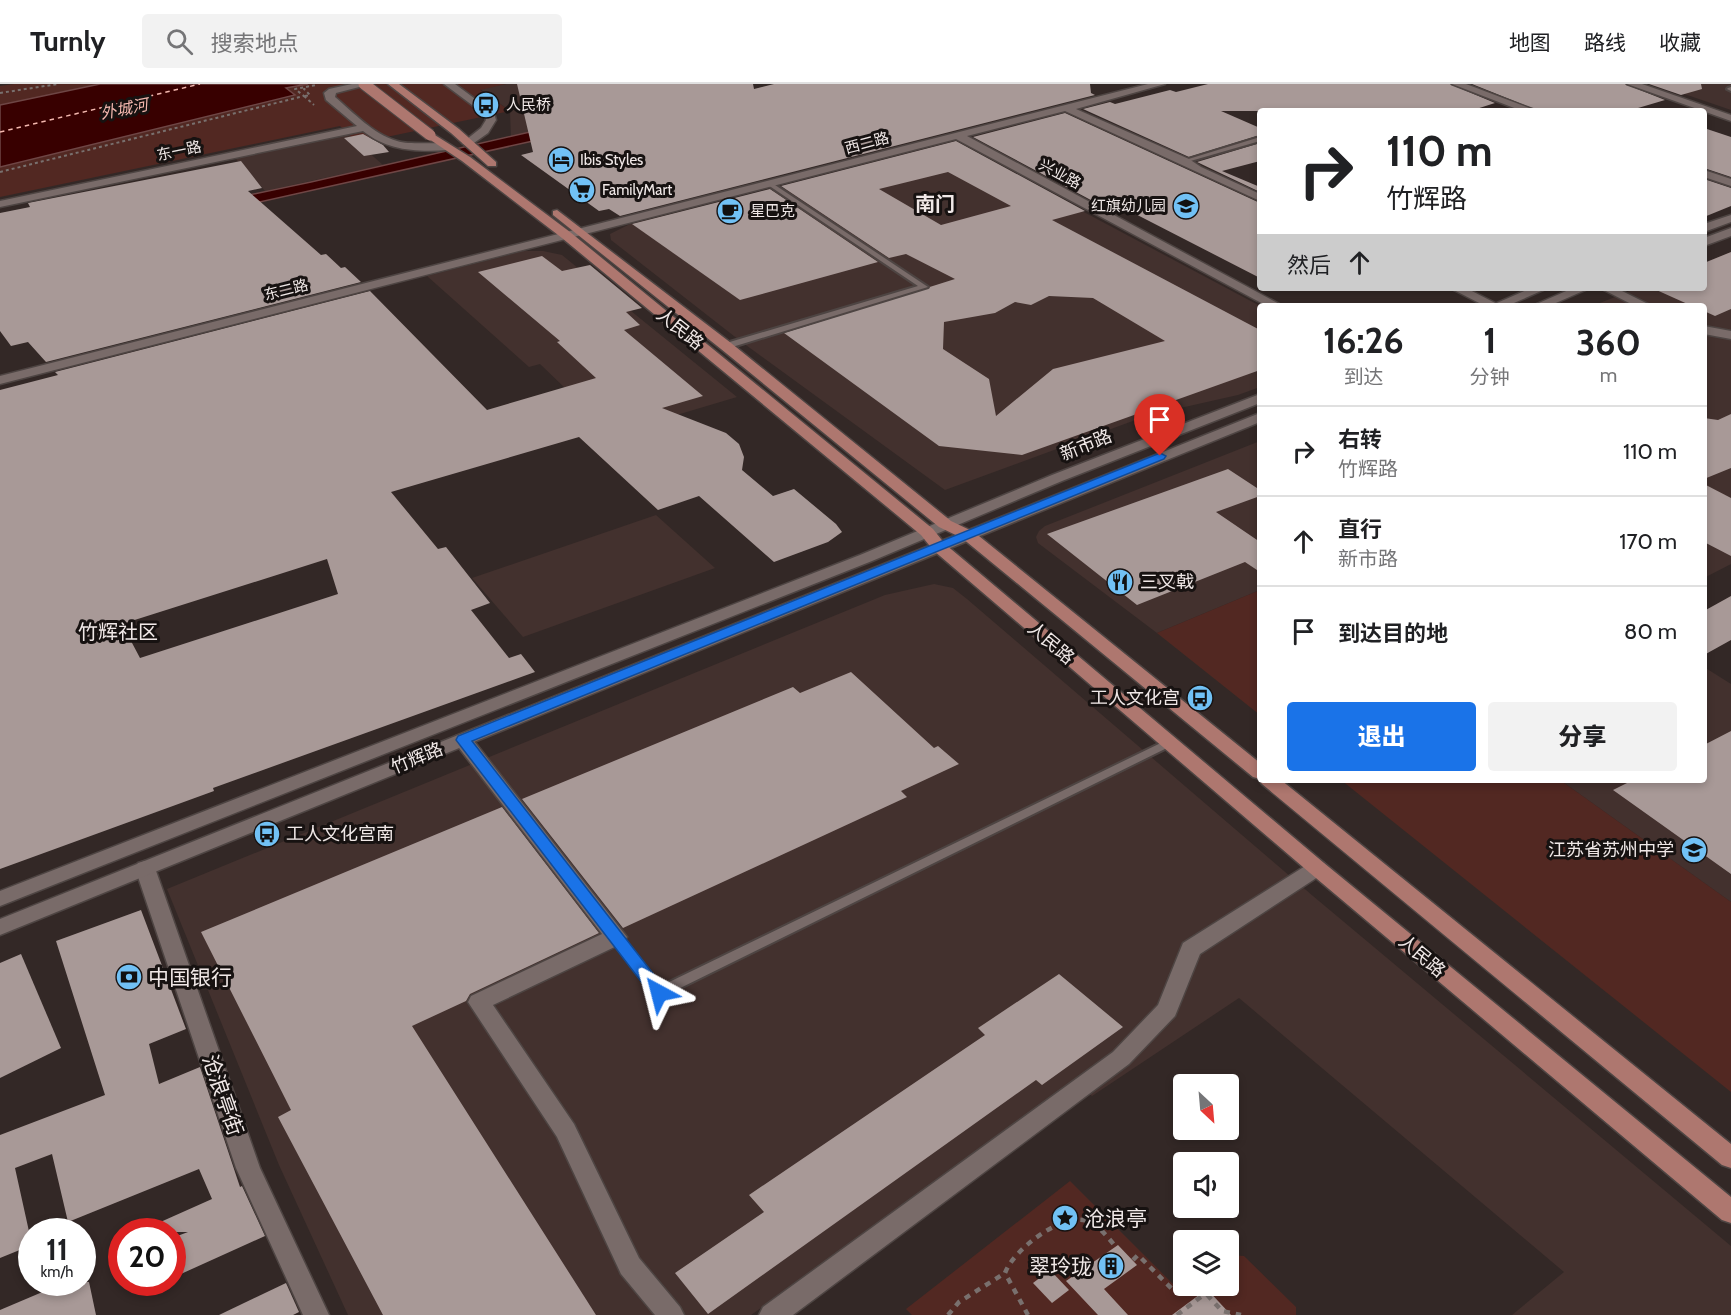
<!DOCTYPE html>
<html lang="zh">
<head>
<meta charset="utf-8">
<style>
  :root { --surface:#fff; --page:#f2f2f2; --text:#202124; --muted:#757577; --line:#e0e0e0; --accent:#1a73e8 }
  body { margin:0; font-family:Cabin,"Noto Sans SC",sans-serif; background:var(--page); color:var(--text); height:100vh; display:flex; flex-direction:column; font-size:22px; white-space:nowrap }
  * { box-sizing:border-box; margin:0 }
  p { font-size:20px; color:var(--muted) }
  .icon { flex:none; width:33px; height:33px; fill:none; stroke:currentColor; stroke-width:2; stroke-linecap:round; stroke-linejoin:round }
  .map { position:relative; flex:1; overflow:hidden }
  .sheet { position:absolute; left:1257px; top:219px; width:450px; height:480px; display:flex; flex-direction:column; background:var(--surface); border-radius:6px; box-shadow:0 3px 9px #0003 }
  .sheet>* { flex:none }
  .hud { position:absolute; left:1257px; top:24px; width:450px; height:183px; border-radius:6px; box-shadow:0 3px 9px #0003; background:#fff; color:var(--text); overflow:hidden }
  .needle { width:39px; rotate:154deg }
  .buttons { position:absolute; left:1173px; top:990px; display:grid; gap:12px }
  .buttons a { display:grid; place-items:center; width:66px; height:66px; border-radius:6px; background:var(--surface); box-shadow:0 3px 9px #0003; font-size:30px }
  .speed { position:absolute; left:18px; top:1134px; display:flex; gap:12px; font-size:30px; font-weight:700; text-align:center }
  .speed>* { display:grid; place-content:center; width:78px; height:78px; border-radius:50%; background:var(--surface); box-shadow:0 3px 9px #0003; line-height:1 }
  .speed small { font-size:15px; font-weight:400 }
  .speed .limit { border:9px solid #d22; background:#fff; color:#111 }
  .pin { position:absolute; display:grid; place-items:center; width:51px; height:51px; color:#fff; margin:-62px -26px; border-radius:50% 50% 50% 0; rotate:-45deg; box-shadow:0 0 6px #0007 }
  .pin .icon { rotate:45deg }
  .me { position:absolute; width:66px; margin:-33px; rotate:322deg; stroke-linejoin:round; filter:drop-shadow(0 0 4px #0008) }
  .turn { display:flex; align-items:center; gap:21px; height:126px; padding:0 30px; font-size:27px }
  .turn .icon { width:78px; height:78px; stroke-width:2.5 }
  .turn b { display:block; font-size:42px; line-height:51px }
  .then { display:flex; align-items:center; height:57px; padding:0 30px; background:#0003; gap:12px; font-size:22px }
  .eta { display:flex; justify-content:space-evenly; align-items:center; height:102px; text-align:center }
  .eta b { font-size:36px; font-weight:800; line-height:42px }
  .cta { display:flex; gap:12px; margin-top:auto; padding:12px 30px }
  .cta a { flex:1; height:69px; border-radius:6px; background:var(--accent); color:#fff; font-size:24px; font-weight:800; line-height:69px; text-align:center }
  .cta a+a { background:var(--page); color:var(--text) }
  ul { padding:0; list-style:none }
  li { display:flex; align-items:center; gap:18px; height:90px; padding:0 30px; border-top:2px solid var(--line) }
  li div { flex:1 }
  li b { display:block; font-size:22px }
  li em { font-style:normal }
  header { display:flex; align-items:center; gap:36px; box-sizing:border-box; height:84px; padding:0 30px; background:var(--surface); border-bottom:2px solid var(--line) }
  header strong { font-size:28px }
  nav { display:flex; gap:33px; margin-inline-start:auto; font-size:21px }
  .search { width:420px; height:54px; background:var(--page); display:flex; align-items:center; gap:15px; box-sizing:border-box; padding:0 21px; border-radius:6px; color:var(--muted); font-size:22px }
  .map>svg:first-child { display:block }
  .built { fill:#43312e }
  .green { fill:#522822 }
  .water { fill:#380000; stroke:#6f4645; stroke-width:1.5 }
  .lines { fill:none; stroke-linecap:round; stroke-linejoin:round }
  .ferry { stroke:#f3b7ae; stroke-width:1.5; stroke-dasharray:4.5 4; stroke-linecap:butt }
  .building { fill:#a89997; fill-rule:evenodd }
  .service-casing { stroke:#4e4543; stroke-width:4 }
  .minor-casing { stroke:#4e4543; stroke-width:3 }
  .tertiary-casing { stroke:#4e4543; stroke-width:3 }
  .secondary-casing { stroke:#4e4543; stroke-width:3 }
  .primary-casing { stroke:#4e4543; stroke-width:3 }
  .path-far1 { stroke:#79706e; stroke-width:2; stroke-dasharray:3 3; stroke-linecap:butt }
  .path { stroke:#79706e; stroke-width:4.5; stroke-dasharray:6 6; stroke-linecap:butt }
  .service { fill:#796b69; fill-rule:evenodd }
  .minor { fill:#796b69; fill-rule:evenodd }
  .tertiary { fill:#796b69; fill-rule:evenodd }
  .secondary { fill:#796b69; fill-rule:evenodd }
  .primary { fill:#ae776f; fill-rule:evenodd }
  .primary-bridge-casing { stroke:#4e4543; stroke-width:13; stroke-linecap:butt }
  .primary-bridge { stroke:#ae776f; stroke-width:11 }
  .route { fill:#1a73e8; stroke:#114b97; stroke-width:1.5 }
  .labels { text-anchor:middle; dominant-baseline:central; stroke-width:6; stroke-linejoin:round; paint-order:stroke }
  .far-poi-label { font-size:15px; fill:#f0e8e7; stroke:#171211; text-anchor:start }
  .far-street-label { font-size:15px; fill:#f0e8e7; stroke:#171211 }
  .far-water-label { font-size:16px; font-style:italic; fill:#f3b7ae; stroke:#171211 }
  .street-label { font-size:18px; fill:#f0e8e7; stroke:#171211 }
  .poi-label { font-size:18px; fill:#f0e8e7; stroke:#171211; text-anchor:start }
  .far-district-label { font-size:20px; font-weight:bold; fill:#f0e8e7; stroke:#171211 }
  .neighbourhood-label { font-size:20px; fill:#f0e8e7; stroke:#171211 }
  .near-poi-label { font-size:21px; fill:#f0e8e7; stroke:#171211; text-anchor:start }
  .near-street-label { font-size:21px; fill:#f0e8e7; stroke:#171211 }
</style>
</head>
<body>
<header>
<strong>Turnly</strong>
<div class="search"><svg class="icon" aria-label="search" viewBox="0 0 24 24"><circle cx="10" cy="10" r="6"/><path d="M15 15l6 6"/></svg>搜索地点</div>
<nav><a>地图</a><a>路线</a><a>收藏</a></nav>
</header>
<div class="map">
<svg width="1731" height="1231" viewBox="0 0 1731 1231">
  <rect width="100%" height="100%" fill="#332826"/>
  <g class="built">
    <path d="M506,0H610L574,38L511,54L510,27L480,5Z"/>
    <path d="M1655,0H1731V26Z"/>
    <path d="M348,50L383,81L265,107L235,74Z"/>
    <path d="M962,63L1260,222V303L1238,311L1149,331L945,406L739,256L611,156L610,150L630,140Z"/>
    <path d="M523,167H543L562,171L737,313L613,350L540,280L529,283L427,192Z"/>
    <path d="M1731,168V480L1704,494V222H1592L1638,204H1704V179Z"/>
    <path d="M1260,357V506L1157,549L1038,459L1036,453L1039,447L1045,442Z"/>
    <path d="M656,431L715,484L523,553L472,494Z"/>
    <path d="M934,500L953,504L967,515L1313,812L1731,1162V1231H1512L1564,1188L1239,914L1092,1012L1077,999L751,1231H348L279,1081L167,805L885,511Z"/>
    <path d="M1704,583L1731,600V818L1560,696H1704Z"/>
  </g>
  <g class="green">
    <path d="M14,0H100L0,21V2Z"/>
    <path d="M308,0H506L480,6L510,27L358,59L340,42L0,113V83L294,12L285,4Z"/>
    <path d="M1260,506V631L1157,549Z"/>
    <path d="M1341,696H1560L1731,818V1008Z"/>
    <path d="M1070,1097L1174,1201L1183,1193L1184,1202H1228L1229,1171L1244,1172L1296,1223V1231H912L906,1225Z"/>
  </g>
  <g class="water">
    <path d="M100,0H308L286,4L295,11L0,83V21Z"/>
    <path d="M574,38L533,57L170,138L0,163L311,98Z"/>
  </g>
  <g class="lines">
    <path class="ferry" d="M0,48L200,0"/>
  </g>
  <g class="building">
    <path d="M517,0H753L754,5L774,0H1090L1091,9L1095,11L620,132L609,125L599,127L521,71L533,68Z"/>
    <path d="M1208,0H1450L1495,19L1470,27H1221L1260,44V51L1189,73L1083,25L1110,18L1115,20L1170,6L1176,8Z"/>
    <path d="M1472,0H1625L1665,16L1628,27H1539Z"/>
    <path d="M1649,0H1701L1702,5L1681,11Z"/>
    <path d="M1065,29L1260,119V194L1114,119L1102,122L973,53Z"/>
    <path d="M1704,44L1731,53V93L1704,84Z"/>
    <path d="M363,50L383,61L389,68L364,72L344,54Z"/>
    <path d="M956,57L1085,127L1052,136L1260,246V286L1022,371L939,362L784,249L955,195L906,170L889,174L781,102ZM948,88L1011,122L941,141L879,105ZM1049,212L1093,214L1165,257L1053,285L996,332L989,295L943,265L944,238L995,229L1015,218L1031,221Z"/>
    <path d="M1260,59V77L1222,87L1260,103V108L1197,78Z"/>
    <path d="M241,77L262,104L248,107L321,171L326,170L341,184L345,183L361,198L46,278L28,258L11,262L0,247V129L30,123L28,119Z"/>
    <path d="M1704,95L1731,104V122L1704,133Z"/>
    <path d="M770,105L878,178L740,216L632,140Z"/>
    <path d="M1731,168V225L1715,232L1704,227V222H1692L1652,204H1704V179Z"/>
    <path d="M542,172L562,187L590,181L642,224L626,228L640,241L624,246L703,312L662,324L726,349L739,360L744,373L742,386L773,412L794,405L836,440L842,448L828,458L774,478L699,412L658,426L579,353L391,408L438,465L446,463L490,519L471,526L509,574L521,570L535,588L213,704L214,707L0,785V306L58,291L55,288L370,207L487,326L596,294L557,258L560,257L478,188ZM327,475L338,510L140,574L122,540Z"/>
    <path d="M1731,330V384L1704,395V334L1718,336Z"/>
    <path d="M1228,385L1260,406V412L1216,428L1260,458V488L1245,478L1137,521L1047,450Z"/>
    <path d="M1704,400L1731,414V472L1704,458Z"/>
    <path d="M1731,512V556L1704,571V527Z"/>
    <path d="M851,588L934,664L938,662L959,680L901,707L907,713L623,844L522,715L793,603L800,609Z"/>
    <path d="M1731,647V790L1613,706L1633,696H1704V661Z"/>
    <path d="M502,723L599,849L470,910L466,917L412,942L596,1231H383L278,1033L291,1026L201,848Z"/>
    <path d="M141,826L186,945L149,960L159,1000L200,983L240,1103L242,1102L265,1152L172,1194V1154L188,1148H138L212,1115L199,1085L68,1138L52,1070L15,1084L32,1161L0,1174V1051L105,1011L56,857Z"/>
    <path d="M21,870L61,964L0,994V879Z"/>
    <path d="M1059,890L1123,943L1042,1001L1036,996L708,1230L675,1189L764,1128L749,1111L985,951L978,944Z"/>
    <path d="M1118,1161L1137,1181L1104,1205L1128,1231H1098L1066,1197Z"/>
    <path d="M1050,1186L1069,1206L1052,1219L1033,1199Z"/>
    <path d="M66,1198H89L96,1231H0V1226Z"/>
    <path d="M286,1199L299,1228L293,1231H219Z"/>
    <path d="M1207,1205L1231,1231H1172Z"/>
  </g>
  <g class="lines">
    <defs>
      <g id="service">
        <path d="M1731,3V7L1727,5L1728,4Z"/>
        <path d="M1260,53V57L1187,78L1182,77Z"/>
        <path d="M768,99H772L928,203L729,264H723V260L918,202L768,101Z"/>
        <path d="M1169,655L1173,657L1174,659L1173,661L664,912L659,914L654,912L610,853L612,850L616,848L620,850L661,902Z"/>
      </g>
      <g id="minor">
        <path d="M352,0H371L336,9L335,13C354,29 373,50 397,57C412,62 444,56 453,63L448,66C417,68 388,67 363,47L0,123V117L357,42L326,16L324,9L329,5Z"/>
        <path d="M444,0H455L494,29L496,36L488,49L471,61L467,62L462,59L481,44L486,36L484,30Z"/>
        <path d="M1148,0H1165L1076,25L1189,75L1201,83L1260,110V117L1065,27L967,52L1283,222H1267L956,55L0,300V292Z"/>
        <path d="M1452,0H1466L1537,27H1522Z"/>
        <path d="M1704,86L1731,95V102L1704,93Z"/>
        <path d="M1450,204H1466L1501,222H1485Z"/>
        <path d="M1600,204H1616L1652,222H1635Z"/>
        <path d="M1704,242L1731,247V255L1704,250Z"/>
        <path d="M463,650L470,652L627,853L623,859L493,921L574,1040L639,1174L680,1223L684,1231H655L621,1190L557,1053L468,918L471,912L602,850L456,660L454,656L456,652Z"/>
        <path d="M145,777L152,779L155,784L260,1084L329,1231H303L236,1084L135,784L138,779Z"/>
        <path d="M1317,777L1324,779L1327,784L1324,789L1200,870L1175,932L1129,980L793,1231H759L763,1223L1113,968L1158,921L1183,859L1310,779Z"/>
      </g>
      <path id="tertiary" d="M1627,0H1642L1731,31V37Z"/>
      <g id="secondary">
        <path d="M1731,131V138L1704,148V140Z"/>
        <path d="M1731,144V152L1704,162V154Z"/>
        <path d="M1531,204H1548L1507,222H1490Z"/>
        <path d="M1573,204H1590L1549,222H1532Z"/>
        <path d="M1260,310V319L1062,397L872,477L0,822V807L860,471L1052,391Z"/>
        <path d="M1260,329V338L0,851V835Z"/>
      </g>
      <g id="primary">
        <path d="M388,0H399L459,45L496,78V82H488L451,49Z"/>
        <path d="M430,48L470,73L570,148L933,445L945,460L1324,779L1731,1113V1139L1722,1136L1310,789L933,466L921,451L562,154L462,77L426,53L425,51Z"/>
        <path d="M557,126L731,259L951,437L974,448L1260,679V696H1281L1731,1060V1084L1722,1081L1262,700L1259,696L1260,695L1253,693L962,454L939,443L721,265L553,131V127Z"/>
      </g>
    </defs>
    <use href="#service" class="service-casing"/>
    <use href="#minor" class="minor-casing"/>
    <use href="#tertiary" class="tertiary-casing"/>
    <use href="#secondary" class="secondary-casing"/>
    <use href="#primary" class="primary-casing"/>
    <g class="path-far1">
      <path d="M0,9L58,0"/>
      <path d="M304,12L314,21"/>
      <path d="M305,12L310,11L304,5H308"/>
      <path d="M0,88L304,12L295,5L316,1"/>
    </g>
    <g class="path">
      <path d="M1133,1176L1138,1171L1173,1206L1184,1199"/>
      <path d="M1199,1202L1222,1227L1241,1231"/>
      <path d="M948,1231L959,1218L1005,1189"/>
      <path d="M1028,1231L1005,1189C1013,1167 1057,1132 1083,1136C1096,1138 1107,1152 1115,1162"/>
      <path d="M1177,1231L1206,1209"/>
    </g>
    <use href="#service" class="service"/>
    <use href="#minor" class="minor"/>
    <use href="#tertiary" class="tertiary"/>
    <use href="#secondary" class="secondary"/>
    <use href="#primary" class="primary"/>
    <defs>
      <path id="primary-bridge" d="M364,0L430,51"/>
    </defs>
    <use href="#primary-bridge" class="primary-bridge-casing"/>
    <use href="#primary-bridge" class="primary-bridge"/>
  </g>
  <path class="route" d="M1160,369L1166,372L1164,375L472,657L665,905L667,909L665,913L659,915L653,913L456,656L458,652Z"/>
  <defs>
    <symbol id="bus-disc" viewBox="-11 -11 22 22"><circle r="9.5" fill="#71c1f5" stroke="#171211"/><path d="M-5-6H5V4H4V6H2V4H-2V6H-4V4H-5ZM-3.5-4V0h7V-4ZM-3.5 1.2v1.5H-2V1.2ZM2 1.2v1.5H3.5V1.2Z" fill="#111"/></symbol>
    <symbol id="hotel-disc" viewBox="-11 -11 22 22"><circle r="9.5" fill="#71c1f5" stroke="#171211"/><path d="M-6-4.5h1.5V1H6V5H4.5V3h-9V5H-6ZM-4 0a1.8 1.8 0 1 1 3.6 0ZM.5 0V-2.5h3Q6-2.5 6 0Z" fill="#111"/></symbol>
    <symbol id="supermarket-disc" viewBox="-11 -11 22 22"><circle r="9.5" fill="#71c1f5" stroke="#171211"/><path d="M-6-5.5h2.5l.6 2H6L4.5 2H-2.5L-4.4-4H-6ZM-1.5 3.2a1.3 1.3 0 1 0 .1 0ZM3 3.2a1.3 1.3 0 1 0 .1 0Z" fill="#111"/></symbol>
    <symbol id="school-disc" viewBox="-11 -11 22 22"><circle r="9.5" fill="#71c1f5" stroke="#171211"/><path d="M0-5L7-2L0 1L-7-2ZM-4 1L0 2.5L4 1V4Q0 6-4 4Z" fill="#111"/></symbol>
    <symbol id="cafe-disc" viewBox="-11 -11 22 22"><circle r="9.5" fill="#71c1f5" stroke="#171211"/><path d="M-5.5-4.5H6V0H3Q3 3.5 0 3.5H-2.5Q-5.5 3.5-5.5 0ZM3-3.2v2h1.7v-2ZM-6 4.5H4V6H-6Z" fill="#111"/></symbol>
    <symbol id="restaurant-disc" viewBox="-11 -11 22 22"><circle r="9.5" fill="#71c1f5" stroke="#171211"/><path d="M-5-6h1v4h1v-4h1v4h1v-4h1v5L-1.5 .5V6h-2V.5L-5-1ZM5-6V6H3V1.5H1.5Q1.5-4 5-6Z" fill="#111"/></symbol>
    <symbol id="bank-disc" viewBox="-11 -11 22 22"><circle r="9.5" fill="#71c1f5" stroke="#171211"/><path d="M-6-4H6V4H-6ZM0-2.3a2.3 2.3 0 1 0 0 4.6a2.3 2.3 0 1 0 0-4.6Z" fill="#111"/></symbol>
    <symbol id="sight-disc" viewBox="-11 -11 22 22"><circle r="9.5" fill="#71c1f5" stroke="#171211"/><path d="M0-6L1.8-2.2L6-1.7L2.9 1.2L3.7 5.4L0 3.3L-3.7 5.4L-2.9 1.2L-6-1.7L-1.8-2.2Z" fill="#111"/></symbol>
    <symbol id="building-disc" viewBox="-11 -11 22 22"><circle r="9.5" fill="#71c1f5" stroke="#171211"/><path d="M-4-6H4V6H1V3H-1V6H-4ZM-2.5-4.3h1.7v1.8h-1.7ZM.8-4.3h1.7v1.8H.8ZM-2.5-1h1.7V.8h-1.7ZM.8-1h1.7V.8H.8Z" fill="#111"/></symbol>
  </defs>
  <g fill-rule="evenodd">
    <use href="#bus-disc" x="471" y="6" width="30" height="30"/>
    <use href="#hotel-disc" x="546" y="61" width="30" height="30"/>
    <use href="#supermarket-disc" x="567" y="91" width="30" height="30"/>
    <use href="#school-disc" x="1171" y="107" width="30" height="30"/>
    <use href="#cafe-disc" x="715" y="112" width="30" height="30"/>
    <use href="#restaurant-disc" x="1105" y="483" width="30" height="30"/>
    <use href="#bus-disc" x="1185" y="599" width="30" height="30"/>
    <use href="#bus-disc" x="252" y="735" width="30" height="30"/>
    <use href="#school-disc" x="1679" y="751" width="30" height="30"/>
    <use href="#bank-disc" x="114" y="878" width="30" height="30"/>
    <use href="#sight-disc" x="1050" y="1119" width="30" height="30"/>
    <use href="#building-disc" x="1096" y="1167" width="30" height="30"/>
  </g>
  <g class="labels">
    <g class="far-poi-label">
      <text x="506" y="21">人民桥</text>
      <text x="580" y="76">Ibis Styles</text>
      <text x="602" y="106">FamilyMart</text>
      <text x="1166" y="122" text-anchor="end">红旗幼儿园</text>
      <text x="750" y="127">星巴克</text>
    </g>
    <g class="far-street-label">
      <text transform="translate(867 59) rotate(-15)">西二路</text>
      <text transform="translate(179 67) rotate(-12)">东一路</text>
      <text transform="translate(1060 90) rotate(28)">兴业路</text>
      <text transform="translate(286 206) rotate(-14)">东二路</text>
    </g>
    <g class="far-water-label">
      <text transform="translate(124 25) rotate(-11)">外城河</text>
    </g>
    <g class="street-label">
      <text transform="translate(680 245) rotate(39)">人民路</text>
      <text transform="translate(1086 361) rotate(-22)">新市路</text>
      <text transform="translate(1051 559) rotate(40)">人民路</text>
      <text transform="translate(417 674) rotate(-22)">竹辉路</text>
      <text transform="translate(1422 872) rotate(40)">人民路</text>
    </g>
    <g class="poi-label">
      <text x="1140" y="498">三叉戟</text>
      <text x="1180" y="614" text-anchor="end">工人文化宫</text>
      <text x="286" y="750">工人文化宫南</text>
      <text x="1674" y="766" text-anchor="end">江苏省苏州中学</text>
    </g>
    <g class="far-district-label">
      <text x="935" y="120">南门</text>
    </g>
    <g class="neighbourhood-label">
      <text x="118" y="548">竹辉社区</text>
    </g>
    <g class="near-poi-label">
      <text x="148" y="893">中国银行</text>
      <text x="1084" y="1134">沧浪亭</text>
      <text x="1092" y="1182" text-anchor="end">翠玲珑</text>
    </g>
    <g class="near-street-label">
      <text transform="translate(223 1011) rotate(71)">沧浪亭街</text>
    </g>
  </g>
</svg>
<div class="buttons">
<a><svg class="needle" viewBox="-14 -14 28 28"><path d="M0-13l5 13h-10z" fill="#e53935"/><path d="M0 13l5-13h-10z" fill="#757577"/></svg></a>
<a><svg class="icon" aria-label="sound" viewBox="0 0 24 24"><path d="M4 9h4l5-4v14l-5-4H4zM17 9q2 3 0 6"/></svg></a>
<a><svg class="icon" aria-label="layers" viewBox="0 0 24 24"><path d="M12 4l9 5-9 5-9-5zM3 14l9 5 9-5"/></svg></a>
</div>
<div class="speed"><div>11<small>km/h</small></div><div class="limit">20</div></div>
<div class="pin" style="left:1160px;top:372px;background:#d93025"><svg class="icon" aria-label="arrive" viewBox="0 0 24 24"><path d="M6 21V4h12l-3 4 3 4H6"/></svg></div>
<svg class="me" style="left:659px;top:909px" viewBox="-20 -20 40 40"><path d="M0-17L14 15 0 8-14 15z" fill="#1a73e8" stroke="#fff" stroke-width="4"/></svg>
<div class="hud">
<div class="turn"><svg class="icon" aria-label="right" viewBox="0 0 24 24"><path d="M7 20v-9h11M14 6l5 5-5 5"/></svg><div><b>110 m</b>竹辉路</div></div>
<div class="then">然后<svg class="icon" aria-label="ahead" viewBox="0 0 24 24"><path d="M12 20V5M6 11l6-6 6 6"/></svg></div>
</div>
<section class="sheet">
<div class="eta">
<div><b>16:26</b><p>到达</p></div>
<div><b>1</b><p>分钟</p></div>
<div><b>360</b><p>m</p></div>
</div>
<ul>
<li><svg class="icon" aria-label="right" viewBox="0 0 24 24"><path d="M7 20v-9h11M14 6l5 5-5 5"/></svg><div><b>右转</b><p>竹辉路</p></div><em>110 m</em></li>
<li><svg class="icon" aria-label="ahead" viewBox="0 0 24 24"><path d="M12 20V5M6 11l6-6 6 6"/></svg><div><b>直行</b><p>新市路</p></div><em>170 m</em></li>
<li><svg class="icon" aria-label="arrive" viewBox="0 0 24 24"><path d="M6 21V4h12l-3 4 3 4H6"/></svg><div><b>到达目的地</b></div><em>80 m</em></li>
</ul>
<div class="cta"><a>退出</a><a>分享</a></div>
</section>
</div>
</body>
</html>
